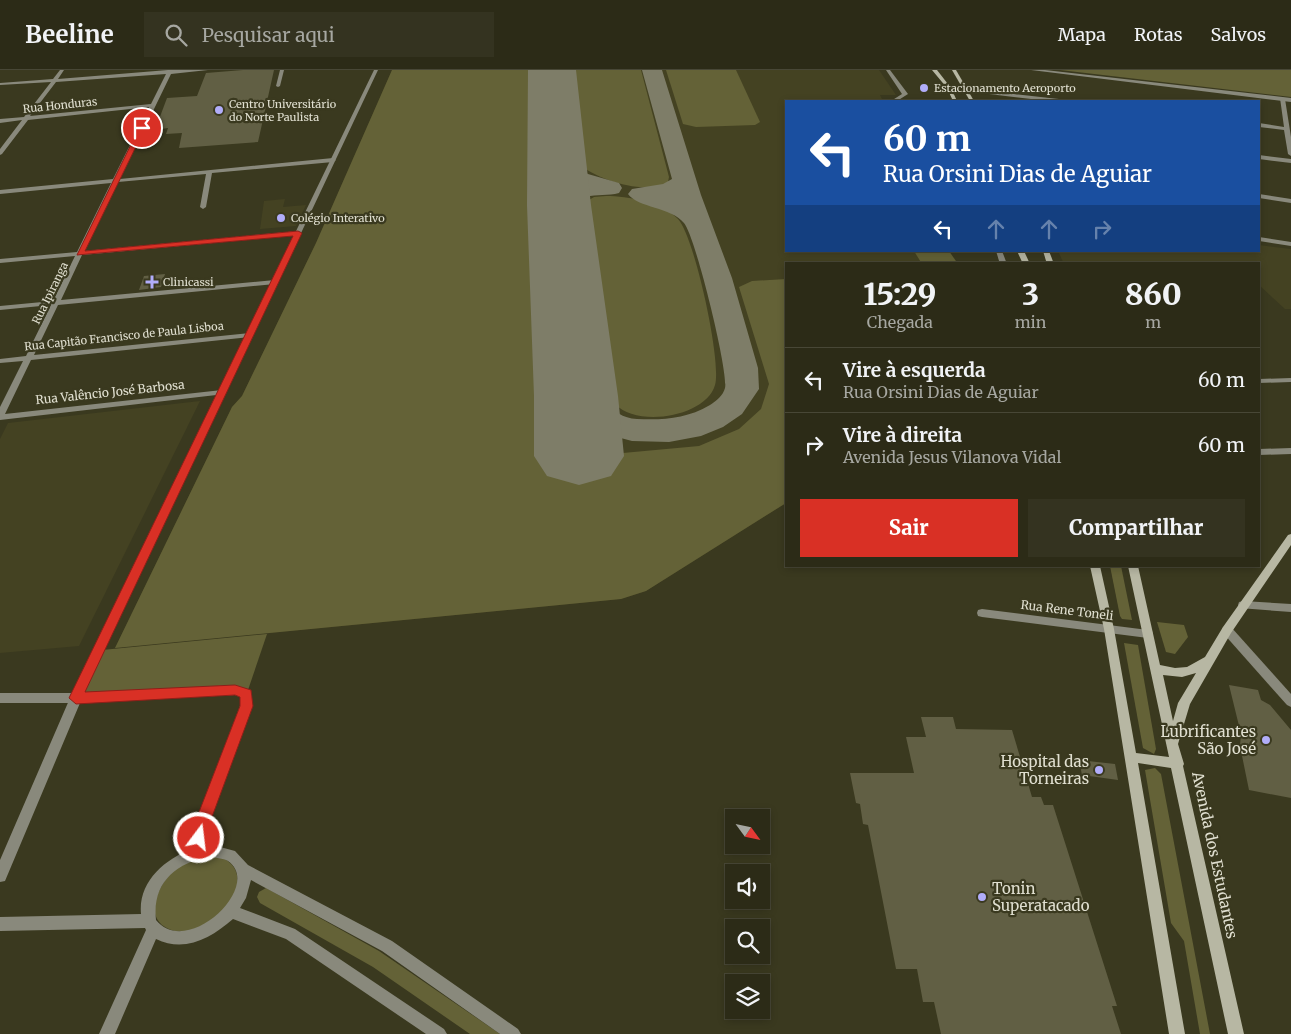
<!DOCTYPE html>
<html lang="pt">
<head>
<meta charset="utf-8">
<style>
  :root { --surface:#2c2b17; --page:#343320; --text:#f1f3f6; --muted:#a6a7a1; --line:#484736; --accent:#d93025 }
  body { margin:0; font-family:Merriweather,serif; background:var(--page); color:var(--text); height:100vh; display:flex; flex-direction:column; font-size:19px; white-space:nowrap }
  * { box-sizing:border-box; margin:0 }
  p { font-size:16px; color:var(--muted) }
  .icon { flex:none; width:28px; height:28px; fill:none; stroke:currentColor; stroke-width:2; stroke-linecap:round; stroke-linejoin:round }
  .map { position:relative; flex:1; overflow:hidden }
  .side { position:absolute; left:785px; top:192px; width:475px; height:305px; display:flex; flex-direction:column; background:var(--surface); border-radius:0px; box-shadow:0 2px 8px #0003,0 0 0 1px var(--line) }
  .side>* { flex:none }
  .top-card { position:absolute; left:785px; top:30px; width:475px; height:152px; border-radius:0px; box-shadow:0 2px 8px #0003,0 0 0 1px var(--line); background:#1a4fa0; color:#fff; overflow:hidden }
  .needle { width:32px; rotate:123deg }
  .fabs { position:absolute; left:725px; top:739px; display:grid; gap:10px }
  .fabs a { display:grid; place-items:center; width:45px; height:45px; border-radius:0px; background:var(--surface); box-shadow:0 2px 8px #0003,0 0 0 1px var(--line); font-size:25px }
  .pin { position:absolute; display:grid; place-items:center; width:42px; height:42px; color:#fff; margin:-21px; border:2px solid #fff; border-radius:50%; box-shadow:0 1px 5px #0007 }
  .me { position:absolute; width:55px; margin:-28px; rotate:15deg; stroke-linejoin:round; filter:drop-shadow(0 0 4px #0008) }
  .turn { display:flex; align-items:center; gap:18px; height:105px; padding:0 15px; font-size:22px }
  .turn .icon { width:65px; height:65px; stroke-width:2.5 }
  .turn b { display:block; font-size:35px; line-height:42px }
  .lanes { display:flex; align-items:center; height:48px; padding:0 15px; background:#0003; justify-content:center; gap:25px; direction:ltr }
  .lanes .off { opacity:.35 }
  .eta { display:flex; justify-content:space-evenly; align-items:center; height:85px; text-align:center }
  .eta b { font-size:30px; font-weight:800; line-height:35px }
  .primary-button { display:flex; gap:10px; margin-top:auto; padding:10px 15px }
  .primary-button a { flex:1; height:58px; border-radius:0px; background:var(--accent); color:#fff; font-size:20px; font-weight:800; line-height:58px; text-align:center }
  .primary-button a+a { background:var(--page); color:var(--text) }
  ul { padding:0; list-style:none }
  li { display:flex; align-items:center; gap:15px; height:65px; padding:0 15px; border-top:1px solid var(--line) }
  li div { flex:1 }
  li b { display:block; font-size:19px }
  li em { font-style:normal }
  header { display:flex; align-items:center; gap:30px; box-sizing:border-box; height:70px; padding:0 25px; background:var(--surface); border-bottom:1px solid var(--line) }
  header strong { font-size:24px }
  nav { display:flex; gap:28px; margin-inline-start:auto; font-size:18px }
  .search { width:350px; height:45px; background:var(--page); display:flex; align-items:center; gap:12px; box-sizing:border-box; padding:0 18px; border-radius:0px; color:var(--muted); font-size:19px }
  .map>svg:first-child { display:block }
  .built { fill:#444222 }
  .green { fill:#646237 }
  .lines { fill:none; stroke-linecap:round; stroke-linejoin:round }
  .taxiway { fill:#7e7d68; fill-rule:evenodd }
  .runway { fill:#7e7d68; fill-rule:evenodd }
  .building { fill:#615f44 }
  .minor { fill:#89897c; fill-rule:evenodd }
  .tertiary { fill:#89897c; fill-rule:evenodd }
  .secondary { fill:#b7b7a3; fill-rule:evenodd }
  .route { fill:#d93025; stroke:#8d1f18 }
  .poi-dot { fill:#b1adfa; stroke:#3a391f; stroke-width:2 }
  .labels { text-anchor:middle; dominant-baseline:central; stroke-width:4.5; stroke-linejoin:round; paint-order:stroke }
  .far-poi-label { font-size:11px; fill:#e0dfd0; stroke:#3a391f; text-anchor:start }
  .far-street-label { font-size:11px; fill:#e0dfd0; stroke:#3a391f }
  .street-label { font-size:12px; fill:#e0dfd0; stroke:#3a391f }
  .near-poi-label { font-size:15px; fill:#e0dfd0; stroke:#3a391f; text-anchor:end }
  .near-street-label { font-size:15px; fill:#e0dfd0; stroke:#3a391f }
</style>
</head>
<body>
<header>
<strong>Beeline</strong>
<div class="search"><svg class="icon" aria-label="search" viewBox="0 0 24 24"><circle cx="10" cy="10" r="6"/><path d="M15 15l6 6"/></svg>Pesquisar aqui</div>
<nav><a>Mapa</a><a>Rotas</a><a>Salvos</a></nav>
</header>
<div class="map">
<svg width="1291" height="964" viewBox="0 0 1291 964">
  <rect width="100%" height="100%" fill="#3a391f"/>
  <g class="built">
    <path d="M392,0H879L896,25H880L883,31H786V181H948L957,194H786V433L646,521L621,529L115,578L232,337L242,326L316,173Z"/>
    <path d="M285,129L283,137L306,135L296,156L260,159L264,131Z"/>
    <path d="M1259,175L1291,179V239H1285L1259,215V194H1064L1058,181H1259Z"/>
    <path d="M200,331L79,576L0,583V369L8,353Z"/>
  </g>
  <g class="green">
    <path d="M392,0H534L533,117L545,387L553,391L597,388L601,385L699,376L739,359L761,339L769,314L739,217L752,211L786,209V433L646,521L621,529L115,578L232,337L242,326L316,173Z"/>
    <path d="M571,0H641L669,107L668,112C647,126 597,110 579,94L577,43Z"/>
    <path d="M666,0H736L760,52L755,55L696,57L683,54Z"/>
    <path d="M1060,0H1291V27Z"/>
    <path d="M606,126C628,126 662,132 678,149C694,165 722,292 715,315C706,347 637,358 615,334C612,331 610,325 608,321L584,133L594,127Z"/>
    <path d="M914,181H949L958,194H922Z"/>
    <path d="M1110,496H1121L1132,550L1122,549L1120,546Z"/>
    <path d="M1157,552L1184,555L1188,567L1175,584L1166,582Z"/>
    <path d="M267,564L247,623L78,627L102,580Z"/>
    <path d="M1124,573L1138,575L1156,679L1154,684L1143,678Z"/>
    <path d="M1155,698L1161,704L1210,964H1200L1184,871L1171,853L1145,700Z"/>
    <path d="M211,784C272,798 214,870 175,861C136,851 161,808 182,793C189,788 203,787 211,784Z"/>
    <path d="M266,818L379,881L500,964H470L373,897L260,833L257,827L259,822Z"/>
  </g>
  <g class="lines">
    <g class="taxiway">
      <path d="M642,0H662L701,125L732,208L758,298L759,319L742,344L723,357L701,366L669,372L632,371L602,363L591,357L559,326L564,319C599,310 605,348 637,349C664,350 686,349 710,335C716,331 723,326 725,318C729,303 695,165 684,153C671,137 638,138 628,124L632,119L663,114L672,109Z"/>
      <path d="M557,82L565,84L575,97L588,104L619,113L622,118L619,123C608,126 597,124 586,127C569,132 571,146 550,140L546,135C553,125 560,119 572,115L558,107L545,89L549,84Z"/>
    </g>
    <path class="runway" d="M528,0H576L591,135L618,326L624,386L611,406L579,415L547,406L534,386V326L527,135Z"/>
  </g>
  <g class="building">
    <path d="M243,0H274L258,72L179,78L182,63L166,64L168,58L155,60L167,28L197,26L206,3Z"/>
    <path d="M165,204L161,217L139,220L144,206Z"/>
    <path d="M1229,615L1258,620L1261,630L1270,635L1291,660V728L1249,720L1240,676L1241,664Z"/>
    <path d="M921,647H953L956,659L1012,660L1032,727H1041L1044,735H1053L1117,936H1112L1121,964H941L934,932H923L917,899H896L868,755L863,754L860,734L856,733L850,703H914L906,667H926Z"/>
    <path d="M1079,690L1115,694L1118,710L1082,705Z"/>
  </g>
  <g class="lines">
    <g class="minor">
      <path d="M60,0H64L58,9L168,0H208L171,4L120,109L333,88L336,90L333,92L212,103L206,137L203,139L200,137L206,104L118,112L84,181L298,161L301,163L298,165L82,185L61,230L275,210L279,212L275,214L58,235L34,285L250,263L254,265L250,267L31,290L5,344L222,320H225V324L0,350V337L23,291L0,293V289L26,286L51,235L0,240V236L53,231L75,186L0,193V189L77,182L111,113L0,124V120L113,109L149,37L28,50L2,84L0,85V79L22,50L0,53V49L24,47L51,12L0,15V13L53,9ZM166,4L151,34L30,46L56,12Z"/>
      <path d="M280,0H284L280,16L278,17L276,16Z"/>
      <path d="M886,0H890L908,24L897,31H891L902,24Z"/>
      <path d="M949,17L1059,29L1062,31H1048L947,19Z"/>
      <path d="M1280,28L1285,29L1291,67V86L1288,84L1284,60L1259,57V53L1284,57Z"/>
      <path d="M1259,85L1291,89V93L1259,89Z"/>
      <path d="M1259,124L1291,129V133L1259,128Z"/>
      <path d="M996,181H1002L1007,194H1000Z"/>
      <path d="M1291,308V312L1259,313V309Z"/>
      <path d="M1291,378V384L1259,385V379Z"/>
      <path d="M1243,531L1291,534V542L1239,538L1238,535L1239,532Z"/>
      <path d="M982,539L1148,560L1152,561L1153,564L1152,567L1148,568L982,547L978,546L977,543L978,540Z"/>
      <path d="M1227,556L1231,557L1291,624V637L1287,635L1223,563L1222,560L1223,557Z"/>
      <path d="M0,623H76L80,625L82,628L80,631L76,633H0Z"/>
    </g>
    <g class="tertiary">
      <path d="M374,0H378L84,623L235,615L250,621L252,624V636L207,755L205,775L209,774L235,781L248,795L392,871L518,959L521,964H500L382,881L251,810L246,828L240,838L295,859L444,959L447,964H426L286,869L233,849C211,868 185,883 156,869L115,964H99L146,860L145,858L0,861V847L141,844C138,812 164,790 191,779L195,755L240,636V627L235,625L80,633L5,811L0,812V790L70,628ZM209,786C215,788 223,788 228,791C264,816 187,889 156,850C152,813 175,794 209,786Z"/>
      <path d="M1031,0H1045L1291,28V32Z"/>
      <path d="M1259,167L1291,172V176L1259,171Z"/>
    </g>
    <g class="secondary">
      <path d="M932,0H937L951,18L957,31H953L947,18Z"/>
      <path d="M952,0H956L974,31H970Z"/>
      <path d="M1017,181H1024L1030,194H1023Z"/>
      <path d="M1043,181H1049L1054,194H1047Z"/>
      <path d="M1291,464V475L1231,563L1190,634L1178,674L1184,694L1183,696L1244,964H1228L1171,698L1138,693L1185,964H1169L1104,559L1090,496H1100L1114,559L1136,683L1169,687L1128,496H1138L1160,595L1175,598L1187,597L1205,587L1223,557L1288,465ZM1196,603L1178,633L1173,651L1163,605L1182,607Z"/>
    </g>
  </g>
  <path class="route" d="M142,56L145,58L85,181L298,161L302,163L85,622L235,615L251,620L253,636L209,755L204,773L199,775L194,773L192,768L194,755L240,636V627L235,625L76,634L69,628L293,166L77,185L139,58Z"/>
  <g class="poi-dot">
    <circle cx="924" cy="18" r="5"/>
    <circle cx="219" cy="40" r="5"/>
    <circle cx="281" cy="148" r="5"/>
    <path d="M149.5 204.5h5v5h5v5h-5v5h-5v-5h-5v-5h5z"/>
    <circle cx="1266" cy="670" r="5"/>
    <circle cx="1099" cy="700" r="5"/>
    <circle cx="982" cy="827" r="5"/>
  </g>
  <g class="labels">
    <g class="far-poi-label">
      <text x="934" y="18">Estacionamento Aeroporto</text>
      <text x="229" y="34">Centro Universitário<tspan x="229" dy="13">do Norte Paulista</tspan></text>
      <text x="291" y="148">Colégio Interativo</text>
      <text x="163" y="212">Clinicassi</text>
    </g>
    <g class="far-street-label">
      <text transform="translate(60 35) rotate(-6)">Rua Honduras</text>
      <text transform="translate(50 223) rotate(-64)">Rua Ipiranga</text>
      <text transform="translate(124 266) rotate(-6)">Rua Capitão Francisco de Paula Lisboa</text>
    </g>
    <g class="street-label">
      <text transform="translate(110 322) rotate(-6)">Rua Valêncio José Barbosa</text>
      <text transform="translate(1067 540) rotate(7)">Rua Rene Toneli</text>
    </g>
    <g class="near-poi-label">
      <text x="1256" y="661">Lubrificantes<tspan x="1256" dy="17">São José</tspan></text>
      <text x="1089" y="691">Hospital das<tspan x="1089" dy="17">Torneiras</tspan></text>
      <text x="992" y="818" text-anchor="start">Tonin<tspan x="992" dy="17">Superatacado</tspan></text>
    </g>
    <g class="near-street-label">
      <text transform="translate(1215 785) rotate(78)">Avenida dos Estudantes</text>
    </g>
  </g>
</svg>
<div class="fabs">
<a><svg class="needle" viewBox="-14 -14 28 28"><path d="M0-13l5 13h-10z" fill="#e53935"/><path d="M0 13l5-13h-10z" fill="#a6a7a1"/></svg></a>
<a><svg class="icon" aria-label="sound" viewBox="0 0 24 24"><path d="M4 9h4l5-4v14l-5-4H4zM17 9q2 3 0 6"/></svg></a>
<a><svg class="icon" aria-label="search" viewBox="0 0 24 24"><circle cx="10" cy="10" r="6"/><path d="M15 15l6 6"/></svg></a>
<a><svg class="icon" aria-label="layers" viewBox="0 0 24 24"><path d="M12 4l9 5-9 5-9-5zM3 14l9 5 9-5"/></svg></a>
</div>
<div class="pin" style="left:142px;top:58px;background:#d93025"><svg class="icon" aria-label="arrive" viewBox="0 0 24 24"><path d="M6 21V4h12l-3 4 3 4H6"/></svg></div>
<svg class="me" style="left:199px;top:768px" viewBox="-20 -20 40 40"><circle r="17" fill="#d93025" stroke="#fff" stroke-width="3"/><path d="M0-11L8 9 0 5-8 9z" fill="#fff"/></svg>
<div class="top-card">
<div class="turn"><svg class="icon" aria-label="left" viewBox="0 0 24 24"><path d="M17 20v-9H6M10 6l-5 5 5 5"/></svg><div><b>60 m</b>Rua Orsini Dias de Aguiar</div></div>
<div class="lanes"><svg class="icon" aria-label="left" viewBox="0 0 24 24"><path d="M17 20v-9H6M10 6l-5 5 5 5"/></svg><svg class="icon off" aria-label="ahead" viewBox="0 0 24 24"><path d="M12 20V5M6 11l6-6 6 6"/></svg><svg class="icon off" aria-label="ahead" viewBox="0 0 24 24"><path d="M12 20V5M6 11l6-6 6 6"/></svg><svg class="icon off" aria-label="right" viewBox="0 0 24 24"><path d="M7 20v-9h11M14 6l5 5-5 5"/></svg></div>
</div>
<section class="side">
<div class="eta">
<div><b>15:29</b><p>Chegada</p></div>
<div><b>3</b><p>min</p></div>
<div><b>860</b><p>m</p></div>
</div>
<ul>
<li><svg class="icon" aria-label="left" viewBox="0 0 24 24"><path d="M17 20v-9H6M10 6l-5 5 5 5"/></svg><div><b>Vire à esquerda</b><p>Rua Orsini Dias de Aguiar</p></div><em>60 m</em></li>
<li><svg class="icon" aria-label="right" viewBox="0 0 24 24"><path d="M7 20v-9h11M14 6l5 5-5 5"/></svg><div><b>Vire à direita</b><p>Avenida Jesus Vilanova Vidal</p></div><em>60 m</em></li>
</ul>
<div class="primary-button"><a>Sair</a><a>Compartilhar</a></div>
</section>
</div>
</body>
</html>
